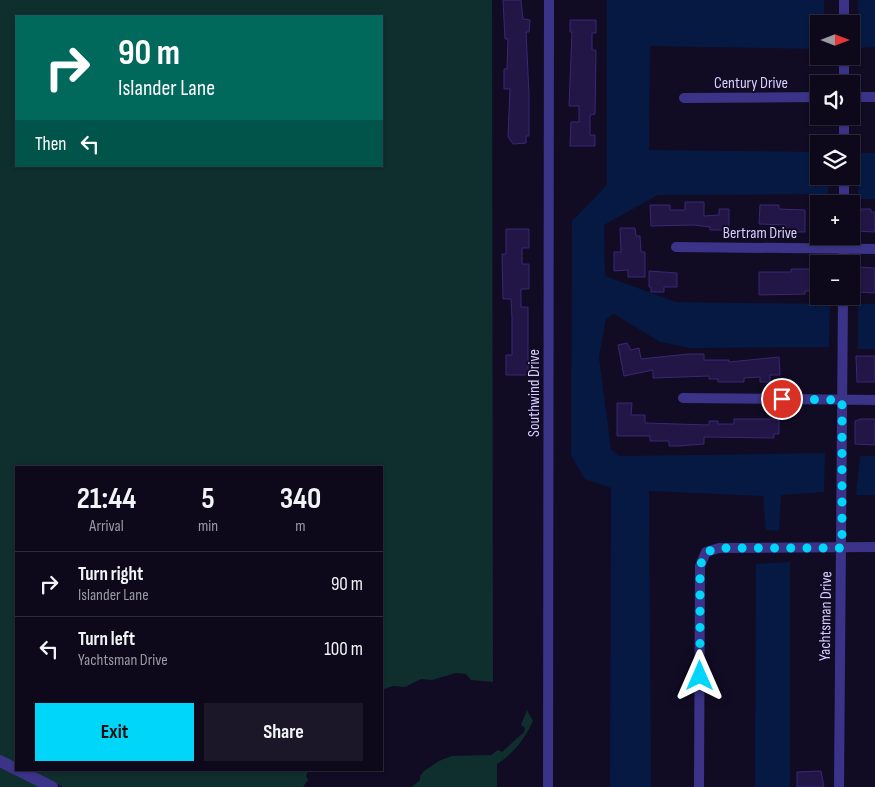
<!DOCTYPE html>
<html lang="en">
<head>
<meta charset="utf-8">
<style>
  :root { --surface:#0d091b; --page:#1b1728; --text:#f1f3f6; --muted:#9a9aa3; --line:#2d2a3a; --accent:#00d6fa }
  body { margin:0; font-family:"Sofia Sans Condensed",sans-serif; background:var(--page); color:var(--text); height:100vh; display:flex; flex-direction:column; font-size:19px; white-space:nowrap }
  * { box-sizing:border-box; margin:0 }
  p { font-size:16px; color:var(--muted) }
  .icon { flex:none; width:28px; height:28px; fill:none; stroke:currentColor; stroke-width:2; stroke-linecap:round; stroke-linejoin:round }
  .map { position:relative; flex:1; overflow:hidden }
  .details { position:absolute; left:15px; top:466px; width:368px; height:305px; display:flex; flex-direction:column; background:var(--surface); border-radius:0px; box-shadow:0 1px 4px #0004,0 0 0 1px var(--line) }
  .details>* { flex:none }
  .guide { position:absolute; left:15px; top:15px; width:368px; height:152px; border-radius:0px; box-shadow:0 1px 4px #0004,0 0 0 1px var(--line); background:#00695c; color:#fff; overflow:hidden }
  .needle { width:32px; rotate:90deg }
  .tools { position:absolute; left:810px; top:15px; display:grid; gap:10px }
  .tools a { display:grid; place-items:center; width:50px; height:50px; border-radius:0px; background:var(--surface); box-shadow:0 1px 4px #0004,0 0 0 1px var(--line); font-size:25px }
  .pin { position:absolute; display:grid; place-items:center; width:42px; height:42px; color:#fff; margin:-21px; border:2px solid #fff; border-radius:50%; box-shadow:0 1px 5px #0007 }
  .me { position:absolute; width:55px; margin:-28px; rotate:0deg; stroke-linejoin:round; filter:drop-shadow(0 0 4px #0008) }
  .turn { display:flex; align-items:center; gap:18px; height:105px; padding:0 20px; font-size:22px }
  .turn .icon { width:65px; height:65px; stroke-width:2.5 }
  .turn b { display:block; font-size:35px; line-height:42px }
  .then { display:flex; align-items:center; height:48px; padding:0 20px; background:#0003; gap:10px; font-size:19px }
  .eta { display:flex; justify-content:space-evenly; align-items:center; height:85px; text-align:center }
  .eta b { font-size:30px; font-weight:700; line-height:35px }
  .button { display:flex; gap:10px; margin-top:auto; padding:10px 20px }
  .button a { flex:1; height:58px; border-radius:0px; background:var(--accent); color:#111; font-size:20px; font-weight:700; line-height:58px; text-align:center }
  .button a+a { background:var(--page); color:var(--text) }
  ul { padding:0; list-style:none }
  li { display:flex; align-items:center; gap:15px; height:65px; padding:0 20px; border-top:1px solid var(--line) }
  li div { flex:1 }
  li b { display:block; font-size:19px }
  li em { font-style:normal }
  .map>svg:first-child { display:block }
  .green { fill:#0f2e2e; fill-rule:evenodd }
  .water { fill:#051943 }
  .building { fill:#221646; stroke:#392774 }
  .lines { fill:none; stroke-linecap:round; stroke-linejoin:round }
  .minor { stroke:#3a3387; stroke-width:10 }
  .tertiary { stroke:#3a3387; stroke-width:12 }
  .route { stroke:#00d6fa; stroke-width:9; stroke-dasharray:0 16.2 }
  .labels { text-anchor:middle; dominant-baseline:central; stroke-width:4; stroke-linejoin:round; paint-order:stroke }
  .street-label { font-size:16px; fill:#d6cfff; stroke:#110c24 }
</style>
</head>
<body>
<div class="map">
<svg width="875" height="787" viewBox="0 0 875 787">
  <rect width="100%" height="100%" fill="#110c24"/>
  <g class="green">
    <path d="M0,0H492L493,682L471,680L466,674L456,673L432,680L421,679L405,687L393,686L381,690V468H16V764L0,756ZM16,16H381V166H16Z"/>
    <path d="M527,710L533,721C524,740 514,753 497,764V787H412L420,780V776L424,771L439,761L451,756L491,755L498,750L502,752L524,732L525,728L521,725Z"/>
    <path d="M0,766L42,787H0Z"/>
    <path d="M29,770H308L306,776L308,780L303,787H63Z"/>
  </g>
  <g class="water">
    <path d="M607,0H824V24H819V49L650,46L649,150L819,152V176H829L828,194L658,195L604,225L605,276L676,302L830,304L829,347L691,348L660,342L614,314L606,319L599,357L611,449L619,456L825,453L824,492L781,495L779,531L766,530L763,496L649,491L651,787H610L611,488L585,479L571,455L572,221L607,185Z"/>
    <path d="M858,0H875V47L859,48Z"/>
    <path d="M860,153H875V199H858Z"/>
    <rect x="858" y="304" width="17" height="45"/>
    <path d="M860,456H875V495H856Z"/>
    <path d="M790,562V787H755L756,564Z"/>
  </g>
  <g class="building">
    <path d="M503,0H521L523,19L530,20L529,32H526L529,94V136H526V143L513,144L508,137L510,89H504V69H507L508,39H505Z"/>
    <path d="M570,20H596V33H592V50H596L595,114L590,115V135H595V146H570L571,122H579V106H569L572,32H570Z"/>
    <path d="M685,202H704V216L719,215V209H729V230H710V227L694,225L651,226L650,205H670V210H685Z"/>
    <path d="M760,205H779V209L805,210V232H784L785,225L759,224Z"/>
    <path d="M861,209H871V212H875V232L856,231L857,212H861Z"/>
    <path d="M620,228H635L636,236H640L641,252H645V277H628V270L614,271V252H621Z"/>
    <path d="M506,229H529V248H522V264H529V289H521V307H528V375H506V355H512V318L511,299H503L502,254H506Z"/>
    <path d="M810,267H819V291H805V294L759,295V272H791V269H810Z"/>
    <path d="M858,267L875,268V293L857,292Z"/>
    <path d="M649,271L677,273V287H664V292H651V287H649Z"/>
    <path d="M627,343L631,350L639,348L641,359L688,354H704V360H729V362L779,357L780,375H770V382H760V377L744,378V382H718V379H709V376L653,378V370L624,376L618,345Z"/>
    <path d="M856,356H875V382H857Z"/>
    <path d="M617,403H632L631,415H645V423L709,425V421H718V424H734V419H779V434H774V438L704,437V444L679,446H669V441H650V436H617Z"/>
    <path d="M861,419H875V445L855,444V421Z"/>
    <path d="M821,771L824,787H797V772Z"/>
  </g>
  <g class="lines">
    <g class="minor">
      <path d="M844,0V24"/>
      <path d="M844,56V84"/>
      <path d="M851,97H875"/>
      <path d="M684,98L819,97"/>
      <path d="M844,144V116"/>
      <path d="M844,204V176"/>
      <path d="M676,247L875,249"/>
      <path d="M844,264V236"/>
      <path d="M683,398L875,400"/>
      <path d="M548,787L549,0"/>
      <path d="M699,787L700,566L706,552L719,548L875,547"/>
      <path d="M839,787L843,296"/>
    </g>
    <g class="tertiary">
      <path d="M0,761L16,769"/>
      <path d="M18,770L52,787"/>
    </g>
  </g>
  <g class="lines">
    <path class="route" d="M700,676V566L706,552L719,548H842V400L782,399"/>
  </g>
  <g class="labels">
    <g class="street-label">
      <text x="751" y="83">Century Drive</text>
      <text x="760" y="233">Bertram Drive</text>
      <text transform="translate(534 393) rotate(-90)">Southwind Drive</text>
      <text transform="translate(826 616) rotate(-89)">Yachtsman Drive</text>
    </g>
  </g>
</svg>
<div class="tools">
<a><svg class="needle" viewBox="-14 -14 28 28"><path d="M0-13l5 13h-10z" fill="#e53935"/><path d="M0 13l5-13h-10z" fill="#9a9aa3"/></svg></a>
<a><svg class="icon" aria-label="sound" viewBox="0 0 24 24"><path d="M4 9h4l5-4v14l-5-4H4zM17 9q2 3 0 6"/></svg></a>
<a><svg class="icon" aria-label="layers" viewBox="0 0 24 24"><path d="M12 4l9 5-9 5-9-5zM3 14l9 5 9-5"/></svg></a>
<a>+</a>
<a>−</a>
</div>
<div class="pin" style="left:782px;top:399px;background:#d93025"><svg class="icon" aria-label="arrive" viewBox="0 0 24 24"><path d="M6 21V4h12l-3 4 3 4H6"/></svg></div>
<svg class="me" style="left:700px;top:676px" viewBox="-20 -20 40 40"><path d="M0-17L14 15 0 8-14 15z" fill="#00d6fa" stroke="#fff" stroke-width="4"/></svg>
<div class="guide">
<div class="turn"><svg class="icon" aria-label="right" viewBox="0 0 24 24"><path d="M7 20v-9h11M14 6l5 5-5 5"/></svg><div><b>90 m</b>Islander Lane</div></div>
<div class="then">Then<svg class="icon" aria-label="left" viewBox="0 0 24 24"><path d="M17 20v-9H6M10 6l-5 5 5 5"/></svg></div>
</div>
<section class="details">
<div class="eta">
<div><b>21:44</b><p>Arrival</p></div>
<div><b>5</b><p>min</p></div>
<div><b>340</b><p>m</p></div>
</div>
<ul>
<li><svg class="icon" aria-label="right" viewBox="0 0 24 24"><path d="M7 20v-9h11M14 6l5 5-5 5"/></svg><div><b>Turn right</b><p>Islander Lane</p></div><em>90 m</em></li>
<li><svg class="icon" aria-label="left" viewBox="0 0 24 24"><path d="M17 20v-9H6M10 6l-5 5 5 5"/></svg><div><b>Turn left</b><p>Yachtsman Drive</p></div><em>100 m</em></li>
</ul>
<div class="button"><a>Exit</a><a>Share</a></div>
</section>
</div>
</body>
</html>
